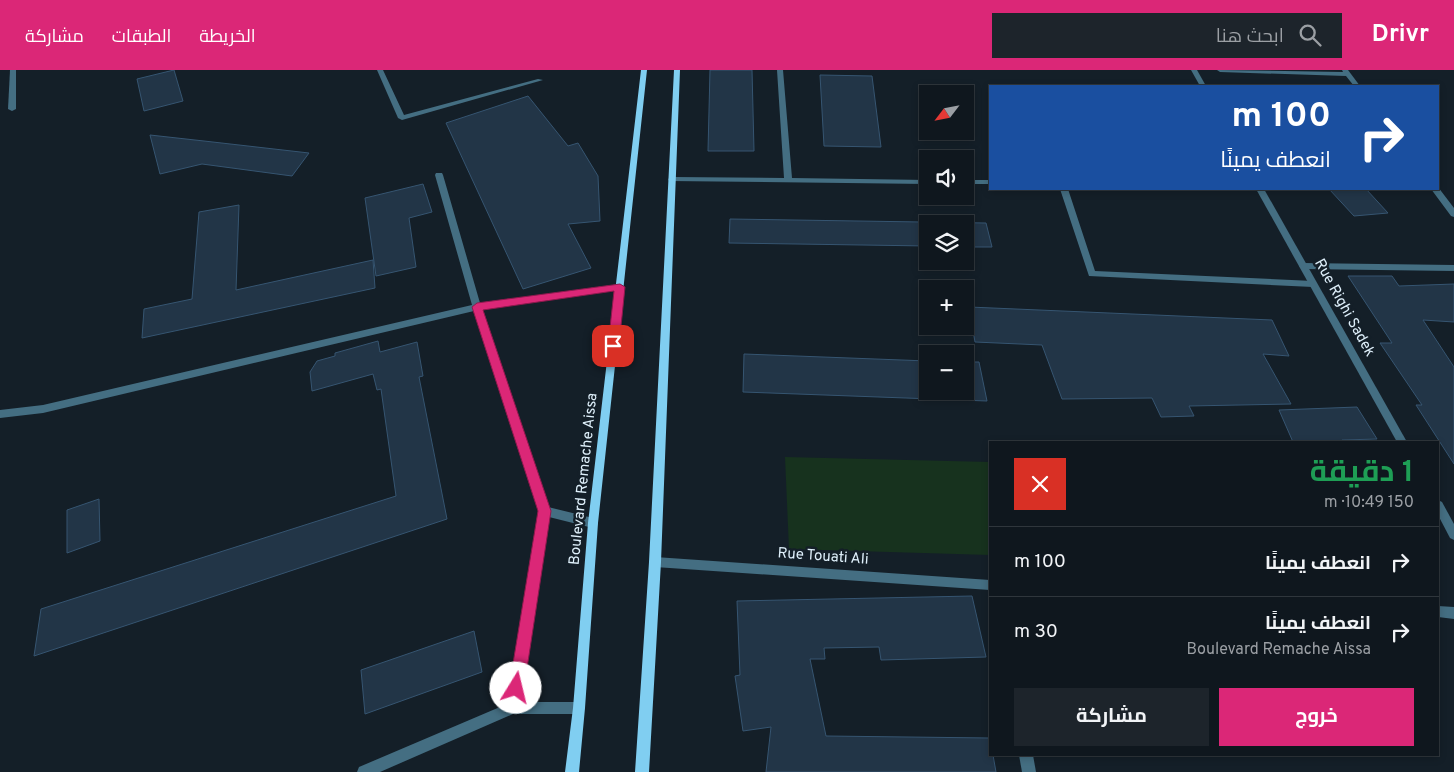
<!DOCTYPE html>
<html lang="ar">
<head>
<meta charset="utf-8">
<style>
  :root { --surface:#0f171e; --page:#1d242b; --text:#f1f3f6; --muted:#9b9fa4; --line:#2f363c; --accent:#db2777 }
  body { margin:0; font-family:Overpass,Cairo,sans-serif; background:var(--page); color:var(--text); direction:rtl; height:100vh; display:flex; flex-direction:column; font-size:19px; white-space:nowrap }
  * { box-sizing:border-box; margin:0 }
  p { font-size:16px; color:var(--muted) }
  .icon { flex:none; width:28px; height:28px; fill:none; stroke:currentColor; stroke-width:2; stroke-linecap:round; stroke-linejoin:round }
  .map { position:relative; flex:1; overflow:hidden; direction:ltr }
  .details { position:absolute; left:989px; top:371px; width:450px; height:315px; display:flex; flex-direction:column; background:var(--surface); border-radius:0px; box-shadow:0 2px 8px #0003,0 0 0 1px var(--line); direction:rtl }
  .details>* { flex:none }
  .top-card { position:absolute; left:989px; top:15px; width:450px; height:105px; border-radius:0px; box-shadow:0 2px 8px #0003,0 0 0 1px var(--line); direction:rtl; background:#1a4fa0; color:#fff; overflow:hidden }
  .needle { width:32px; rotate:238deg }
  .controls { position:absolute; left:919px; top:15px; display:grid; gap:10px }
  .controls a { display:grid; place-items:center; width:55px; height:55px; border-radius:0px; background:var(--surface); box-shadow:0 2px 8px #0003,0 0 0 1px var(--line); font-size:25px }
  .pin { position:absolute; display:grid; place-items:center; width:42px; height:42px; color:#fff; margin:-21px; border-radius:10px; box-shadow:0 2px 8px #0006 }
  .me { position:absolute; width:55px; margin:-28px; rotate:9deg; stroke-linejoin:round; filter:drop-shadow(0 0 4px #0008) }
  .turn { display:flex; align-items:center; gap:18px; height:105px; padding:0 25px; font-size:22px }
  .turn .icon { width:65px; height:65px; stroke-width:2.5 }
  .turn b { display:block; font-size:35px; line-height:42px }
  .round { display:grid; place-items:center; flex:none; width:52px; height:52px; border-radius:0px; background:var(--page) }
  .headline { display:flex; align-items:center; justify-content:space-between; height:85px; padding:0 25px }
  h1 { font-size:30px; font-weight:700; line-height:38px; color:#1e9e55 }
  .action { display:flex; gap:10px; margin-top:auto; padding:10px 25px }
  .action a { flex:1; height:58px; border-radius:0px; background:var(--accent); color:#fff; font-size:20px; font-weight:700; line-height:58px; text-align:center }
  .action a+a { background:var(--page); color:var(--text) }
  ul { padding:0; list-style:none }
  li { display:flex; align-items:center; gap:15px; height:70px; padding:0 25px; border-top:1px solid var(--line) }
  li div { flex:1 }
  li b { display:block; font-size:19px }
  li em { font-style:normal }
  header { display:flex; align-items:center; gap:30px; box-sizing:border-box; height:70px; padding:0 25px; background:var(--accent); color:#fff }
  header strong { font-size:24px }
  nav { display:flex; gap:28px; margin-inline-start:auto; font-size:18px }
  .search { width:350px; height:45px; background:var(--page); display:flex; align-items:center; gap:12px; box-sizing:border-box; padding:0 18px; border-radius:0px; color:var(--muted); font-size:19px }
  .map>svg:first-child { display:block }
  .green { fill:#17321e }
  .building { fill:#223547; stroke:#365571 }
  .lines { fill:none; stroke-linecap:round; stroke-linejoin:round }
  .minor { fill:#446e82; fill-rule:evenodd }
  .tertiary { fill:#446e82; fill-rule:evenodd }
  .secondary { fill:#80cef1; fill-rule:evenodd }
  .route { fill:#db2777; stroke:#8e194d }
  .labels { text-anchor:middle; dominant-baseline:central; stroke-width:5; stroke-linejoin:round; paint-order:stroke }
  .street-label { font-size:15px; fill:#dff0fb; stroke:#141f28 }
</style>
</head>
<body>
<header>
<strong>Drivr</strong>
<div class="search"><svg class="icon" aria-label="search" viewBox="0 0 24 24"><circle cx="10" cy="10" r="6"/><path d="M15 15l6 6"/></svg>ابحث هنا</div>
<nav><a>الخريطة</a><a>الطبقات</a><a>مشاركة</a></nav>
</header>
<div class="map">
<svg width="1454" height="702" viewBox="0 0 1454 702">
  <rect width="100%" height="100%" fill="#141f28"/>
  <path class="green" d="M785,387L990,392V485L789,479Z"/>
  <g class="building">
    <path d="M174,0L183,31L144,41L137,9Z"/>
    <path d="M710,0H752L754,81H708Z"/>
    <path d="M820,5L872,6L881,77L824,76Z"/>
    <path d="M528,26L568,76L578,73L598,106L600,151L568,154L591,198L523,219L446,53Z"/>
    <path d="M150,65L204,71L309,83L292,106L202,94L160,104Z"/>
    <path d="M423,114L432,142L409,148L416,197L376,206L365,128Z"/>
    <path d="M1329,119H1366L1388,143L1354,146Z"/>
    <path d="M239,135L236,220L373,190L375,218L142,268L144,239L192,229L199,142Z"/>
    <path d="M730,149L986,153L992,177H965V154H928V176L729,173Z"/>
    <path d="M1348,206H1392L1399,216L1454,214V252L1423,250L1454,297V394L1416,335H1422L1380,273H1392Z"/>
    <path d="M969,237L1272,250L1289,286L1263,284L1291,334L1189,336L1194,346L1161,347L1152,328L1062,329L1042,275L975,272Z"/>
    <path d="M378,271L380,282L417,272L423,306L419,307L447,449L34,586L41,539L396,426L381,319L377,320L373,304L312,321L310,302L317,291L335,286V283Z"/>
    <path d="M744,284L928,291V321H965V292H979L987,331L743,322Z"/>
    <path d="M1357,337L1377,369L1342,370L1344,372H1293L1279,340Z"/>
    <path d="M99,429L100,471L67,483V440Z"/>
    <path d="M972,526L986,587L881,590L879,577L824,578L825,589H810L826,666L990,668V685H993L996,702H766L771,657L743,661L735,606L740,605L737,531Z"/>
    <path d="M474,561L482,602L365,644L361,600Z"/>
  </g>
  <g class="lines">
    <g class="minor">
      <path d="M10,0H16V39L12,41L8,39Z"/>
      <path d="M377,0H383L404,45L538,9L543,10L402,50L398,48Z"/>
      <path d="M777,0H783L792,108L928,110V114L669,111L668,109L672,107L784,108Z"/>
      <path d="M1217,0L1343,2L1342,0H1348L1360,16H1354L1346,6L1220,2Z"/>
      <path d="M436,103H442L443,105L480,233L620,214L624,217L620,220L482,239L548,437L593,448L597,450L598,453L597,456L593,458L549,447L520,632H579L583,634L585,638L583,642L579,644H513L380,702H357L359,697L507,634L539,441L474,241L43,343L0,348V340L43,335L472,235L435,105Z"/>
      <rect x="965" y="110" width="25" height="4"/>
      <path d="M1438,117L1454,138V147L1451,146L1431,119H1438Z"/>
      <path d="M1060,119H1068L1095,201L1313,211L1317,214L1313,217L1089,206Z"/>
      <path d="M1303,193L1454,195V201L1303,199L1299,196Z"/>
      <path d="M655,487L990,510V520L655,497L651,496L649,492L651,488Z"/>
      <path d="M1438,536L1454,537V549L1438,547Z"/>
      <path d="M1019,685H1033L1036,702H1022Z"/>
    </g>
    <g class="tertiary">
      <path d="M1191,0H1197L1206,16H1200Z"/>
      <path d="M1256,119H1264L1407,372H1397Z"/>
      <path d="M1438,430L1442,432L1454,454V470L1450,468L1438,445Z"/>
    </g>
    <g class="secondary">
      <path d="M641,0H647L598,453L585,638L579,702H565L573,638L588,453Z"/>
      <path d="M674,0H680L661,492L649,702H635L649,492Z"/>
    </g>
  </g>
  <path class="route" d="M620,214L625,217L619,276L613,280L608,276L614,221L483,240L551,441L524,618L522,623L516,625L511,623L509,618L538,441L472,237L477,233Z"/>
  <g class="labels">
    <g class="street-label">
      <text transform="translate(1344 238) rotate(61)">Rue Righi Sadek</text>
      <text transform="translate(584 409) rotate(-84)">Boulevard Remache Aissa</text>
      <text transform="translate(823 487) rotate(4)">Rue Touati Ali</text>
    </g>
  </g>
</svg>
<div class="controls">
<a><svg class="needle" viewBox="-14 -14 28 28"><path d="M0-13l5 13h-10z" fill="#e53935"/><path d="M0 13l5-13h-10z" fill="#9b9fa4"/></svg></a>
<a><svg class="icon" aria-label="sound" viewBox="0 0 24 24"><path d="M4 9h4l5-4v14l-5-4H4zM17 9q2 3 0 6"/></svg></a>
<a><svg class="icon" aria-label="layers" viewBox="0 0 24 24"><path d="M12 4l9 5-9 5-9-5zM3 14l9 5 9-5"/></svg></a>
<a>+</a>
<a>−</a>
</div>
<div class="pin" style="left:613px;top:276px;background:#d93025"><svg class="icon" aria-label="arrive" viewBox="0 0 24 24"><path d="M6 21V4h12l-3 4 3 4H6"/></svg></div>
<svg class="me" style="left:516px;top:618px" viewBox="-20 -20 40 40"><circle r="19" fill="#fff"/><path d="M0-13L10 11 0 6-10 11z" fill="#db2777"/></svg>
<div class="top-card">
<div class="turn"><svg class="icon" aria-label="right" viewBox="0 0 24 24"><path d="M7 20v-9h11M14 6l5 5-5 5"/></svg><div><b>100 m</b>انعطف يمينًا</div></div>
</div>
<section class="details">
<div class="headline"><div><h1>1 دقيقة</h1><p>150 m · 10:49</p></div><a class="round" style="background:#d93025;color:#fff"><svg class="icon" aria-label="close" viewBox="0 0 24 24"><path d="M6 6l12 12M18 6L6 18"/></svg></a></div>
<ul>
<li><svg class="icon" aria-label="right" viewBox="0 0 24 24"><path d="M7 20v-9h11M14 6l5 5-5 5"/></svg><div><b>انعطف يمينًا</b></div><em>100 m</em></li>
<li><svg class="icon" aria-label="right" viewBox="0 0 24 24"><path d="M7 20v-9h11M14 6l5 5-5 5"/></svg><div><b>انعطف يمينًا</b><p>Boulevard Remache Aissa</p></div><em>30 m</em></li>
</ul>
<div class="action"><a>خروج</a><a>مشاركة</a></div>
</section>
</div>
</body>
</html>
